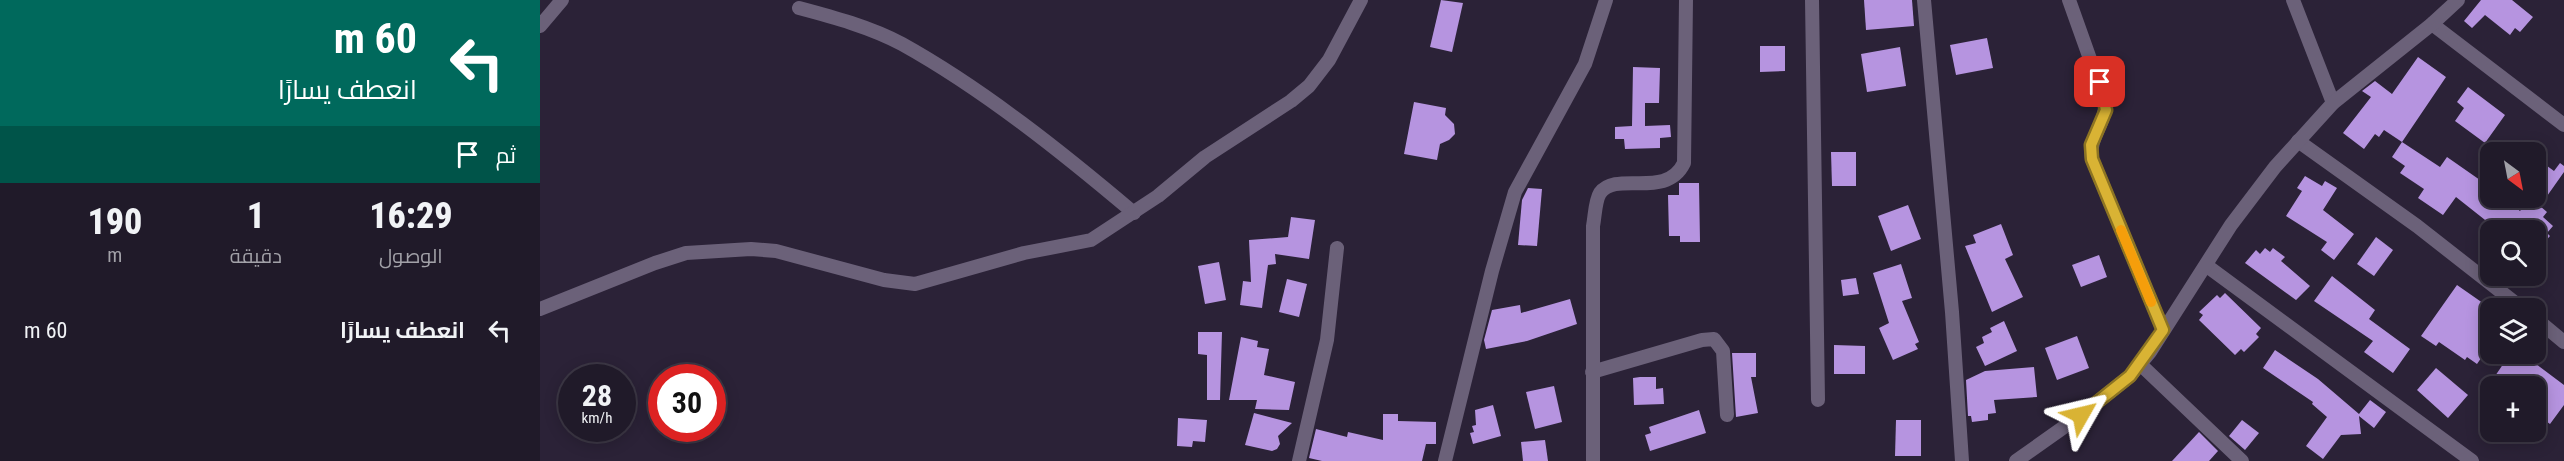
<!DOCTYPE html>
<html lang="ar">
<head>
<meta charset="utf-8">
<style>
  :root { --surface:#201a29; --page:#2d2735; --text:#f1f3f6; --muted:#a2a1a8; --line:#3d3846 }
  body { margin:0; font-family:"Roboto Condensed",Cairo,sans-serif; background:var(--page); color:var(--text); direction:rtl; height:100vh; display:flex; flex-direction:column; font-size:22px; white-space:nowrap }
  * { box-sizing:border-box; margin:0 }
  p { font-size:20px; color:var(--muted) }
  .icon { flex:none; width:33px; height:33px; fill:none; stroke:currentColor; stroke-width:2; stroke-linecap:round; stroke-linejoin:round }
  .map { position:relative; flex:1; overflow:hidden; direction:ltr }
  .sheet { display:flex; flex-direction:column; background:var(--surface); width:540px }
  .sheet>* { flex:none }
  .top-card { background:#00695c; color:#fff; overflow:hidden }
  .needle { width:39px; rotate:148deg }
  .fabs { position:absolute; left:1940px; top:142px; display:grid; gap:12px }
  .fabs a { display:grid; place-items:center; width:66px; height:66px; border-radius:12px; background:var(--surface); box-shadow:0 3px 15px #0003,0 0 0 2px var(--line); font-size:30px }
  .speed { position:absolute; left:18px; top:364px; display:flex; gap:12px; font-size:30px; font-weight:700; text-align:center }
  .speed>* { display:grid; place-content:center; width:78px; height:78px; border-radius:50%; background:var(--surface); box-shadow:0 3px 15px #0003,0 0 0 2px var(--line); line-height:1 }
  .speed small { font-size:15px; font-weight:400 }
  .speed .limit { border:9px solid #d22; background:#fff; color:#111 }
  .pin { position:absolute; display:grid; place-items:center; width:51px; height:51px; color:#fff; margin:-26px; border-radius:12px; box-shadow:0 3px 9px #0006 }
  .me { position:absolute; width:66px; margin:-33px; rotate:53deg; stroke-linejoin:round; filter:drop-shadow(0 0 4px #0008) }
  .turn { display:flex; align-items:center; gap:21px; height:126px; padding:0 24px; font-size:27px }
  .turn .icon { width:78px; height:78px; stroke-width:2.5 }
  .turn b { display:block; font-size:42px; line-height:51px }
  .then { display:flex; align-items:center; height:57px; padding:0 24px; background:#0003; gap:12px; font-size:22px }
  .eta { display:flex; justify-content:space-evenly; align-items:center; height:102px; text-align:center }
  .eta b { font-size:36px; font-weight:800; line-height:42px }
  ul { padding:0; list-style:none }
  li { display:flex; align-items:center; gap:18px; height:90px; padding:0 24px }
  li div { flex:1 }
  li b { display:block; font-size:22px }
  li em { font-style:normal }
  main { display:flex; flex:1; min-height:0 }
  .map>svg:first-child { display:block }
  .building { fill:#b694e0 }
  .lines { fill:none; stroke-linecap:round; stroke-linejoin:round }
  .minor { stroke:#6b6179; stroke-width:14 }
  .route-casing { stroke:#8d7422; stroke-width:15 }
  .route { stroke:#d9b334; stroke-width:10 }
  .slow { stroke:#f59e0b; stroke-width:10 }
</style>
</head>
<body>
<main>
<div class="map">
<svg width="2024" height="461" viewBox="0 0 2024 461">
  <rect width="100%" height="100%" fill="#2b2237"/>
  <g class="building">
    <path d="M901,0L923,3L912,52L890,47Z"/>
    <path d="M1324,0H1372L1374,26L1326,30Z"/>
    <path d="M1941,0H1972L1993,17L1980,32L1975,28L1970,35L1945,15L1932,28L1924,21Z"/>
    <path d="M1447,38L1453,68L1416,75L1410,45Z"/>
    <path d="M1220,46H1245V71L1220,72Z"/>
    <path d="M1360,47L1366,86L1327,92L1321,54Z"/>
    <path d="M1878,57L1906,77L1862,142L1844,130L1839,137L1835,134L1824,149L1803,133L1831,97L1822,91L1835,81L1852,94Z"/>
    <path d="M1093,67L1120,68L1119,103H1105V126L1130,125L1131,137L1120,138V148L1085,149L1084,139H1075V127L1092,126Z"/>
    <path d="M1928,87L1965,115L1945,143L1915,121L1924,108L1917,102Z"/>
    <path d="M874,102L906,108L905,115L914,124L915,134L909,140L900,144L897,160L864,154Z"/>
    <path d="M1862,142L1900,167L1907,157L1950,187V198H1963L1980,211L1991,198H1995V193L2001,186L1995,181V166L1999,160L2014,171L2020,163L2024,166V172L2000,206L2007,212L2003,217L2013,226L2007,233L2010,236L2003,244L2000,242L1995,247V231H1959L1916,197L1903,215L1878,198L1884,189L1860,173L1865,166L1852,157Z"/>
    <path d="M1291,152H1316V186H1292Z"/>
    <path d="M1765,176L1782,186L1785,181L1797,188L1783,210L1814,234L1794,260L1781,250L1787,242L1746,216L1762,191L1757,188Z"/>
    <path d="M1139,183H1159L1160,242H1140V236H1129L1128,195H1139Z"/>
    <path d="M988,188L1002,189L997,246L978,245L982,200Z"/>
    <path d="M1368,205L1381,239L1351,251L1338,216Z"/>
    <path d="M751,217L775,220L769,259L735,254L736,264L728,265L722,308L700,305L703,281L711,282L709,240L748,237Z"/>
    <path d="M1461,224L1473,255L1465,259L1483,297L1452,312L1425,246L1436,243L1433,235Z"/>
    <path d="M1836,237L1853,250L1834,276L1817,264Z"/>
    <path d="M1725,248L1730,252L1733,248L1745,257L1741,261L1770,286L1756,300L1705,263L1716,250L1720,254Z"/>
    <path d="M1559,255L1567,277L1541,287L1532,265Z"/>
    <path d="M679,262L686,300L665,304L658,266Z"/>
    <path d="M1361,264L1372,298L1362,301L1379,342L1375,344L1378,349L1353,360L1339,328L1349,323L1333,273Z"/>
    <path d="M1792,276L1835,310L1829,319L1870,349L1853,373L1824,352L1833,341L1774,301Z"/>
    <path d="M1316,278L1319,294L1303,296L1301,280Z"/>
    <path d="M747,279L767,284L759,317L739,312Z"/>
    <path d="M1917,285L1950,308V345L1937,364L1927,357L1925,360L1899,342L1896,346L1881,336Z"/>
    <path d="M1685,293L1721,328L1716,334L1719,337L1704,352L1701,349L1695,355L1659,320L1663,315L1659,312L1677,295L1680,298Z"/>
    <path d="M1030,299L1037,324L987,341L946,349L944,340L952,310L980,305L981,313Z"/>
    <path d="M1464,321L1477,351L1445,366L1436,347L1444,343L1442,337L1452,332L1450,328Z"/>
    <path d="M658,332H682L680,400H667V355L658,354Z"/>
    <path d="M1537,336L1549,368L1517,380L1505,348Z"/>
    <path d="M701,337L718,341L717,347L729,349L724,375L755,382L749,410L715,409L717,400H689Z"/>
    <path d="M1294,345L1325,346V374H1294Z"/>
    <path d="M1735,350L1778,379L1819,414L1830,400L1846,412L1834,428L1819,416L1821,434L1801,435L1783,459L1766,446L1787,417L1772,404L1773,402L1723,368Z"/>
    <path d="M1192,353H1216V377H1211L1218,413L1196,417Z"/>
    <path d="M1970,354H1991L1999,360L1996,364L2024,385V405L2010,424L1995,413V387H1958L1951,382Z"/>
    <path d="M1494,367L1497,397L1454,400L1456,413L1448,414V420L1432,422L1431,416H1428L1426,380L1445,371Z"/>
    <path d="M1896,368L1928,395L1908,418L1877,390Z"/>
    <path d="M1100,377H1116V389L1123,388L1124,404L1094,405L1093,378Z"/>
    <path d="M1014,386L1022,422L995,429L986,392Z"/>
    <path d="M953,405L961,436L933,444L930,433L934,432L932,426L936,425L935,410Z"/>
    <path d="M1159,410L1166,433L1110,451L1105,435L1111,433L1109,427Z"/>
    <path d="M714,413L752,423L738,436L740,444L737,449L732,451L705,445Z"/>
    <path d="M843,414H858V421L896,422V444H886L882,461H782L769,458L776,429L807,437L808,432L843,440Z"/>
    <path d="M638,418L667,420L665,442L653,441L652,447L637,446Z"/>
    <path d="M1356,420H1381V456H1355Z"/>
    <path d="M1702,420L1719,433L1705,450L1689,436Z"/>
    <path d="M1659,432L1678,451L1669,461H1632Z"/>
    <path d="M1005,440L1008,461H983L981,442Z"/>
  </g>
  <g class="lines">
    <g class="minor">
      <path d="M1272,0L1278,400"/>
      <path d="M1384,0L1412,312L1422,461"/>
      <path d="M1529,0L1565,101C1567,123 1548,137 1552,159L1623,330"/>
      <path d="M1753,0L1793,103"/>
      <path d="M259,8C293,17 330,27 362,44C443,89 523,153 594,213"/>
      <path d="M1892,24L2024,125"/>
      <path d="M0,26L22,0"/>
      <path d="M1758,141L1877,226L1983,309"/>
      <path d="M1667,266L1932,461"/>
      <path d="M0,309L115,263L146,253L211,249L236,251L344,280L375,284L484,253L551,240L618,196L665,157L751,101L769,86L789,60L821,0"/>
      <path d="M1995,318L2024,342"/>
      <path d="M1600,364L1702,461"/>
      <path d="M1052,372L1162,340L1174,339L1183,351L1187,415"/>
      <path d="M759,461L787,340L797,248"/>
      <path d="M905,461L952,271L975,192L1045,64L1066,0"/>
      <path d="M1053,461V226C1055,216 1055,201 1060,193C1077,170 1126,200 1144,163L1146,0"/>
      <path d="M1476,461L1541,415L1590,376L1610,352L1691,225L1735,167L1793,103L1892,24L1918,0"/>
    </g>
  </g>
  <g class="lines">
    <defs>
      <path id="route" d="M1541,415L1590,376L1623,330L1552,159L1551,145L1566,110L1560,82"/>
    </defs>
    <use href="#route" class="route-casing"/>
    <use href="#route" class="route"/>
    <path class="slow" d="M1581,230L1611,302"/>
  </g>
</svg>
<div class="fabs">
<a><svg class="needle" viewBox="-14 -14 28 28"><path d="M0-13l5 13h-10z" fill="#e53935"/><path d="M0 13l5-13h-10z" fill="#a2a1a8"/></svg></a>
<a><svg class="icon" aria-label="search" viewBox="0 0 24 24"><circle cx="10" cy="10" r="6"/><path d="M15 15l6 6"/></svg></a>
<a><svg class="icon" aria-label="layers" viewBox="0 0 24 24"><path d="M12 4l9 5-9 5-9-5zM3 14l9 5 9-5"/></svg></a>
<a>+</a>
</div>
<div class="speed"><div>28<small>km/h</small></div><div class="limit">30</div></div>
<div class="pin" style="left:1560px;top:82px;background:#d93025"><svg class="icon" aria-label="arrive" viewBox="0 0 24 24"><path d="M6 21V4h12l-3 4 3 4H6"/></svg></div>
<svg class="me" style="left:1541px;top:415px" viewBox="-20 -20 40 40"><path d="M0-17L14 15 0 8-14 15z" fill="#d9b334" stroke="#fff" stroke-width="4"/></svg>
</div>
<section class="sheet">
<div class="top-card">
<div class="turn"><svg class="icon" aria-label="left" viewBox="0 0 24 24"><path d="M17 20v-9H6M10 6l-5 5 5 5"/></svg><div><b>60 m</b>انعطف يسارًا</div></div>
<div class="then">ثم<svg class="icon" aria-label="arrive" viewBox="0 0 24 24"><path d="M6 21V4h12l-3 4 3 4H6"/></svg></div>
</div>
<div class="eta">
<div><b>16:29</b><p>الوصول</p></div>
<div><b>1</b><p>دقيقة</p></div>
<div><b>190</b><p>m</p></div>
</div>
<ul>
<li><svg class="icon" aria-label="left" viewBox="0 0 24 24"><path d="M17 20v-9H6M10 6l-5 5 5 5"/></svg><div><b>انعطف يسارًا</b></div><em>60 m</em></li>
</ul>
</section>
</main>
</body>
</html>
